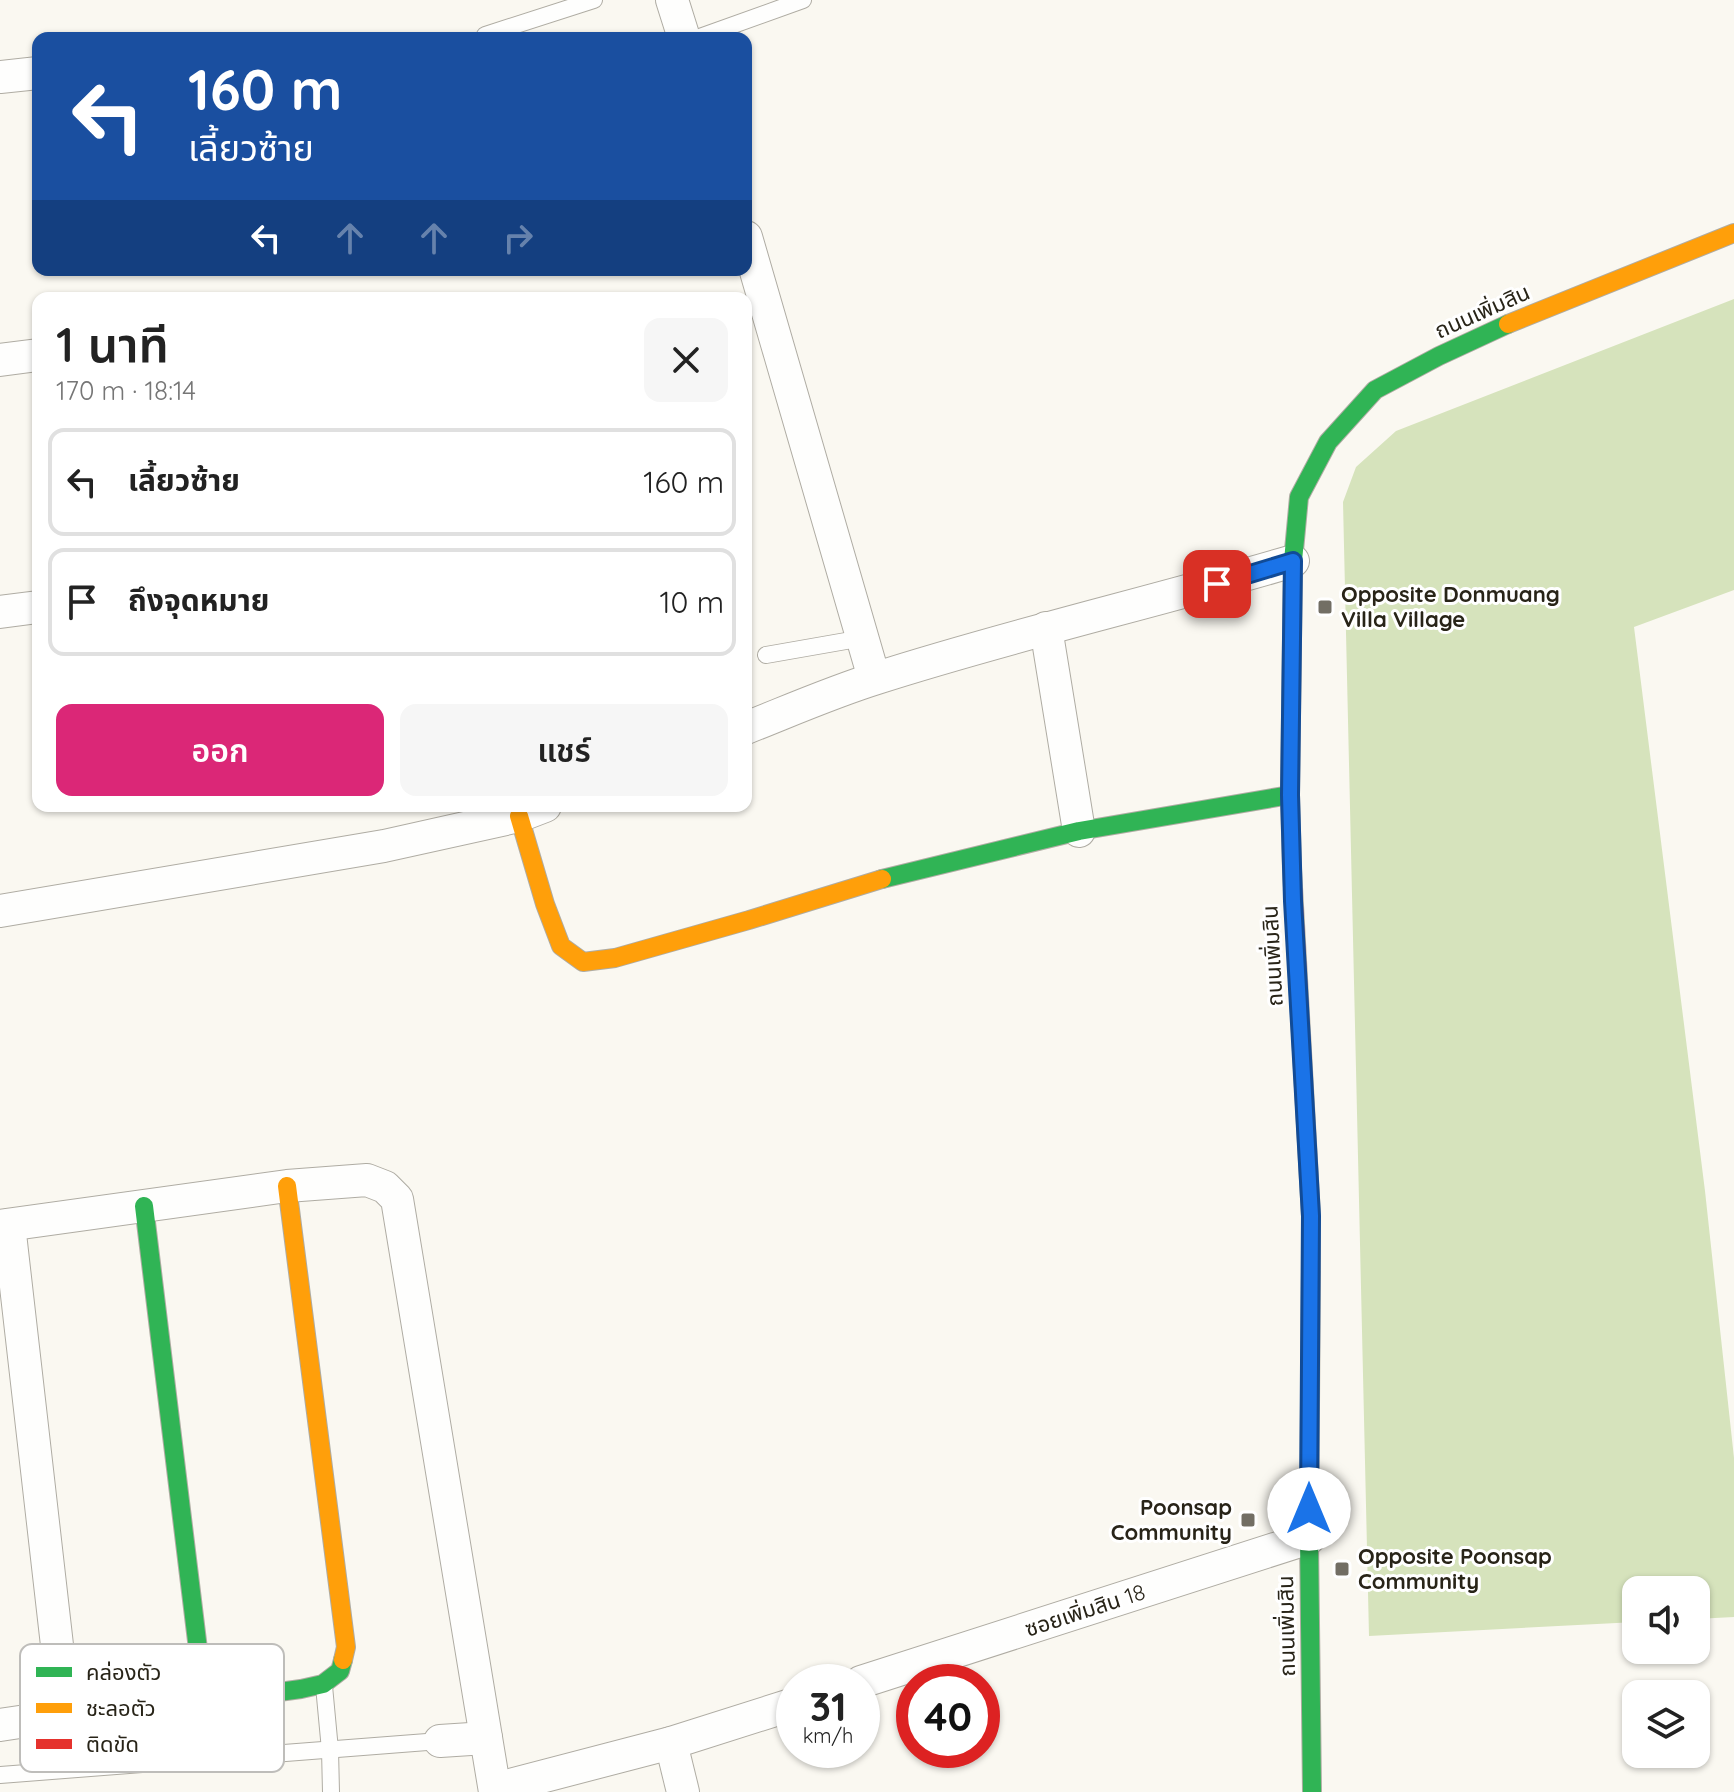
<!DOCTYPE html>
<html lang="th">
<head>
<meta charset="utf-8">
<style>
  :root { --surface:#fff; --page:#f6f6f6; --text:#222; --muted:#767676; --line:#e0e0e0; --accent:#db2777 }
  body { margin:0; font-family:Quicksand,"Noto Sans Thai",sans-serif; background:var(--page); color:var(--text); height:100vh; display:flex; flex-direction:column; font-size:30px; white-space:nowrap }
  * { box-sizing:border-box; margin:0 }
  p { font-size:26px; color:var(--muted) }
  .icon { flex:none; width:44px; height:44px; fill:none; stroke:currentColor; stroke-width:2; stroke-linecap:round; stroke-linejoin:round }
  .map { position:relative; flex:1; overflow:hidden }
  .sheet { position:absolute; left:32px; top:292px; width:720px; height:520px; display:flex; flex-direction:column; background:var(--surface); border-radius:16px; box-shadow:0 2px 6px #0004 }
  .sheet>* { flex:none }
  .top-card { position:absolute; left:32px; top:32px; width:720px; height:244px; border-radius:16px; box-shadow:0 2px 6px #0004; background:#1a4fa0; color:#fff; overflow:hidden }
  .controls { position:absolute; left:1622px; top:1576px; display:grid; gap:16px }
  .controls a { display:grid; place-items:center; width:88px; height:88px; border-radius:16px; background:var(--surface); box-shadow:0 2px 6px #0004; font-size:40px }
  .speed { position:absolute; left:776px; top:1664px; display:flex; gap:16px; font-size:40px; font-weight:700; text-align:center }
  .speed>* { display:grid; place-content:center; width:104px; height:104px; border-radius:50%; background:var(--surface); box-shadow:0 2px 6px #0004; line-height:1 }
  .speed small { font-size:20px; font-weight:400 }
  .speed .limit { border:12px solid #d22; background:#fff; color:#111 }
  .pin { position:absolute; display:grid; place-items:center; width:68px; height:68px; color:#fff; margin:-34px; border-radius:16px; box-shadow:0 4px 12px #0006 }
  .me { position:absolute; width:88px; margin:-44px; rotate:0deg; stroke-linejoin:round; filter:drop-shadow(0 0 6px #0008) }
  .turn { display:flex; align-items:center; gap:28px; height:168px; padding:0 24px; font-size:36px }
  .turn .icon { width:104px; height:104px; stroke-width:2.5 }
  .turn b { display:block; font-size:56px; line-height:68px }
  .lanes { display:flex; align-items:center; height:76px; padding:0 24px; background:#0003; justify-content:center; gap:40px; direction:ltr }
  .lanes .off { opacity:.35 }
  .round { display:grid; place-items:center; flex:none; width:84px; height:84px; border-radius:16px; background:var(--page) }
  .headline { display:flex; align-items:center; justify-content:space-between; height:136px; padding:0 24px }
  h1 { font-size:48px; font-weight:600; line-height:60px }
  .primary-button { display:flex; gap:16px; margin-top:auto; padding:16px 24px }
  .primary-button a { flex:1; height:92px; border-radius:16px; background:var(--accent); color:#fff; font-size:32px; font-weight:600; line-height:92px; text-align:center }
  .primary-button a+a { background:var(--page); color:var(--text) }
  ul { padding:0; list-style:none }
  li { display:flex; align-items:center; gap:24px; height:108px; margin:0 16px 12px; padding:0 8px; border:4px solid var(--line); border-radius:16px }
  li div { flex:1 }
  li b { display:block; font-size:30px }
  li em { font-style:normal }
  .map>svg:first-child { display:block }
  .green { fill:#d6e3bc }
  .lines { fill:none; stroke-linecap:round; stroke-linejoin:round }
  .lane-casing { stroke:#afaca3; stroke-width:18 }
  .street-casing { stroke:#afaca3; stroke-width:34 }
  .fast-casing { stroke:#afaca3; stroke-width:20 }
  .slow-casing { stroke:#afaca3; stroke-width:20 }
  .jam-casing { stroke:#afaca3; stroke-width:20 }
  .lane { stroke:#fefefd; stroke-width:16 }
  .street { stroke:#fefefd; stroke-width:32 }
  .fast { stroke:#30b455; stroke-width:18 }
  .slow { stroke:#ff9f0a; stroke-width:18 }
  .jam { stroke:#e5322d; stroke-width:18 }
  .route-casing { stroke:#114b97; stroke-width:20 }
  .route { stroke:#1a73e8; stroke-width:14 }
  .poi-dot { fill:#726e64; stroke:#fff; stroke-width:3 }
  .labels { text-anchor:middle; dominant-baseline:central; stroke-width:6; stroke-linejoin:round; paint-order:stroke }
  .street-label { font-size:22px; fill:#282418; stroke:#fff }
  .poi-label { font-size:22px; font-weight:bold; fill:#282418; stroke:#fff; text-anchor:start }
  .key { fill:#fff; stroke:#bebdba; stroke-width:2 }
  .key-label { font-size:22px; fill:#282418 }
</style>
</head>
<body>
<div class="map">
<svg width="1734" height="1792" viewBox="0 0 1734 1792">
  <rect width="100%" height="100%" fill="#faf8f1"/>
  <path class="green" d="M1734,299V590L1634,627L1705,1191L1734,1458V1617L1696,1619V1590H1636V1622L1369,1636L1343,502L1356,467L1396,431Z"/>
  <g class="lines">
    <defs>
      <g id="lane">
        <path d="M485,35L594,0"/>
        <path d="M697,38L803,0"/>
        <path d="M766,655L863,638"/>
        <path d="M324,1686L330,1750L331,1792"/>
        <path d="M0,1775L440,1741"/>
      </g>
      <g id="street">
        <path d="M672,0L684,38"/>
        <path d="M0,77L38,73"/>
        <path d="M746,237L874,678"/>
        <path d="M0,360L38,355"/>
        <path d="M0,612L38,607"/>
        <path d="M1046,628L1079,831"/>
        <path d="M746,728C789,711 832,692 877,678C1014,634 1155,602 1293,561"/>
        <path d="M0,911L384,846L519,816L545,806"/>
        <path d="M0,1226L287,1186L367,1180L385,1187L397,1199L495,1792"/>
        <path d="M861,1682L1309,1538"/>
        <path d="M0,1725L33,1720L54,1712L62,1689L9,1225"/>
        <path d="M440,1741L486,1738"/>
        <path d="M671,1743L683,1792"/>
        <path d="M495,1789L671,1743L794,1704"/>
      </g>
      <g id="fast">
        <path d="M1292,869L1290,795L1293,561L1299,497L1328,442L1375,390L1439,356L1508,324"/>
        <path d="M882,879L1079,831L1290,795"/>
        <path d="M144,1206L202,1682L211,1696L228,1699L301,1689L323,1684L340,1671L343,1660"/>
        <path d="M1311,1271L1309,1538L1312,1792"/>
      </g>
      <g id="slow">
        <path d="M1508,324L1734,233"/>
        <path d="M519,816L545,904L561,946L583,962L615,958L749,920L882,879"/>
        <path d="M287,1186L346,1647L343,1660"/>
      </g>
      <path id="jam" d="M1292,869L1311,1216V1271"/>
    </defs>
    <use href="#lane" class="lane-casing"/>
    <use href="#street" class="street-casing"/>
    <use href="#fast" class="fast-casing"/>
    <use href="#slow" class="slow-casing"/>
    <use href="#jam" class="jam-casing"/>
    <use href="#lane" class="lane"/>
    <use href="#street" class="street"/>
    <use href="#fast" class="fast"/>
    <use href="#slow" class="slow"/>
    <use href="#jam" class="jam"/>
  </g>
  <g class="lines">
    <defs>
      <path id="route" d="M1217,584L1293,561L1290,795L1293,901L1311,1216L1309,1509"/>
    </defs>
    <use href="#route" class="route-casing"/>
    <use href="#route" class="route"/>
  </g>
  <g class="poi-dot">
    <rect x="1317" y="599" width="16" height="16" rx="4"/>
    <rect x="1240" y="1512" width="16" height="16" rx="4"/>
    <rect x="1334" y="1561" width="16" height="16" rx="4"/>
  </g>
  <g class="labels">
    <g class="street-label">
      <text transform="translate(1482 311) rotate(-24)">ถนนเพิ่มสิน</text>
      <text transform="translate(1272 956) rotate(-93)">ถนนเพิ่มสิน</text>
      <text transform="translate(1085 1610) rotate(-18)">ซอยเพิ่มสิน 18</text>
      <text transform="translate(1286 1626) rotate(-91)">ถนนเพิ่มสิน</text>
    </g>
    <g class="poi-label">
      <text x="1341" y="594">Opposite Donmuang<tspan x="1341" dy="25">Villa Village</tspan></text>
      <text x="1232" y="1507" text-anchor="end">Poonsap<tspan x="1232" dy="25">Community</tspan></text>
      <text x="1358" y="1556">Opposite Poonsap<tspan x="1358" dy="25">Community</tspan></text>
    </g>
  </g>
  <rect x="20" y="1644" width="264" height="128" rx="12" class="key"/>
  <rect x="36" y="1667" width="36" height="10" fill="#30b455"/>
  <rect x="36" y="1703" width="36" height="10" fill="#ff9f0a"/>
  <rect x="36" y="1739" width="36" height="10" fill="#e5322d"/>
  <g class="key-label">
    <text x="86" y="1680">คล่องตัว</text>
    <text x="86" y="1716">ชะลอตัว</text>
    <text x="86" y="1752">ติดขัด</text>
  </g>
</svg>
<div class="controls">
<a><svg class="icon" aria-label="sound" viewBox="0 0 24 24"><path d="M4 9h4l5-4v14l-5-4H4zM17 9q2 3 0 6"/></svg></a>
<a><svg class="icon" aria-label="layers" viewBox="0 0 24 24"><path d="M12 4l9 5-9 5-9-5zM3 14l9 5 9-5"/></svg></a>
</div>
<div class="speed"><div>31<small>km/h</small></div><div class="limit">40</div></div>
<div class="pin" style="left:1217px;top:584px;background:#d93025"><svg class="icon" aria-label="arrive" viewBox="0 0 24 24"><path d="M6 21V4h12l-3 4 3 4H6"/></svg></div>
<svg class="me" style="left:1309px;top:1509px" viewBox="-20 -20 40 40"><circle r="19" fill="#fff"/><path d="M0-13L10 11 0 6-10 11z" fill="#1a73e8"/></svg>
<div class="top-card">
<div class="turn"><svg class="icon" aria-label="left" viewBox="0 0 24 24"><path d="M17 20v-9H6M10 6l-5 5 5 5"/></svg><div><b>160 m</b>เลี้ยวซ้าย</div></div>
<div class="lanes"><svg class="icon" aria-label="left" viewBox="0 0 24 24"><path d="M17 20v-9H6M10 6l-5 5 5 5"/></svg><svg class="icon off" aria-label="ahead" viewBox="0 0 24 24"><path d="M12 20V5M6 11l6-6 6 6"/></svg><svg class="icon off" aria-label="ahead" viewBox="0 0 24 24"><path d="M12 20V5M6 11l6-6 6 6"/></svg><svg class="icon off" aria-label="right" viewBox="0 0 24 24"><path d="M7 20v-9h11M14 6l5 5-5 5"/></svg></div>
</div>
<section class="sheet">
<div class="headline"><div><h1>1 นาที</h1><p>170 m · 18:14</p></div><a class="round"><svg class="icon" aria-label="close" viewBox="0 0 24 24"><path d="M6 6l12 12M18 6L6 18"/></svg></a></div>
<ul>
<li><svg class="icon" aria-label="left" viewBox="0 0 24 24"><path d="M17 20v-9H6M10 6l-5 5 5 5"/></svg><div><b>เลี้ยวซ้าย</b></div><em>160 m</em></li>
<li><svg class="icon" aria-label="arrive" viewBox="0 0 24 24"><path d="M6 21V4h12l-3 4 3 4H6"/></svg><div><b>ถึงจุดหมาย</b></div><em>10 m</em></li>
</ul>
<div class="primary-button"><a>ออก</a><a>แชร์</a></div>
</section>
</div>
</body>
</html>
